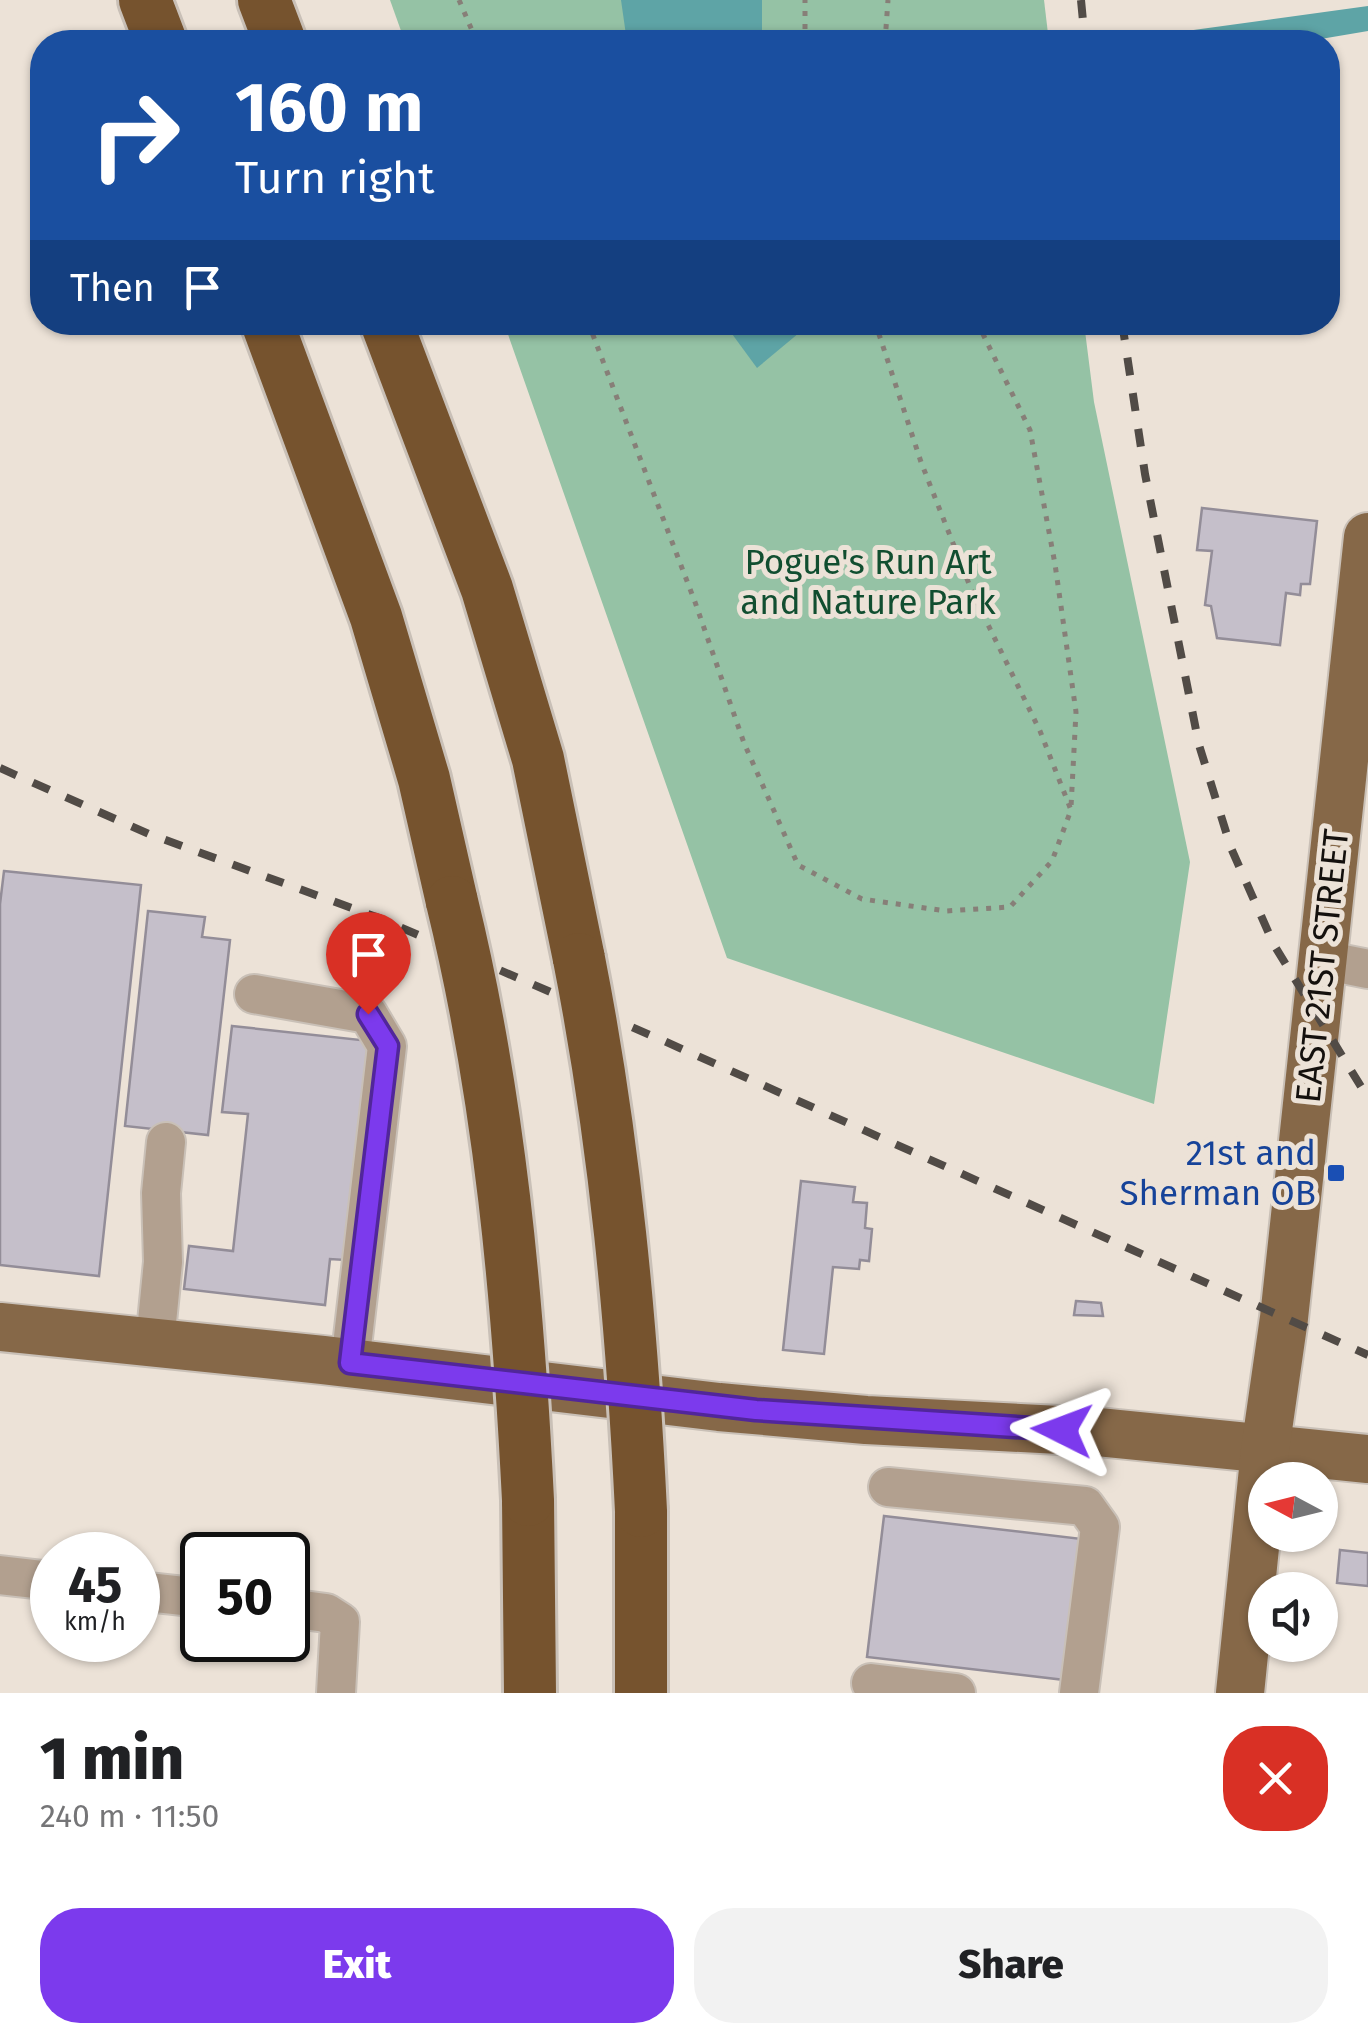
<!DOCTYPE html>
<html lang="en">
<head>
<meta charset="utf-8">
<style>
  :root { --surface:#fff; --page:#f2f2f2; --text:#202124; --muted:#757577; --accent:#7c3aed }
  body { margin:0; font-family:"Fira Sans",sans-serif; background:var(--page); color:var(--text); height:100vh; display:flex; flex-direction:column; font-size:38px; white-space:nowrap }
  * { box-sizing:border-box; margin:0 }
  p { font-size:32px; color:var(--muted) }
  .icon { flex:none; width:55px; height:55px; fill:none; stroke:currentColor; stroke-width:2; stroke-linecap:round; stroke-linejoin:round }
  .map { position:relative; height:1693px; overflow:hidden }
  .side { display:flex; flex-direction:column; background:var(--surface); flex:1 }
  .side>* { flex:none }
  .hud { position:absolute; left:30px; top:30px; width:1310px; height:305px; border-radius:40px; box-shadow:0 2px 8px #0004; background:#1a4fa0; color:#fff; overflow:hidden }
  .needle { width:65px; rotate:277deg }
  .controls { position:absolute; left:1248px; top:1462px; display:grid; gap:20px }
  .controls a { display:grid; place-items:center; width:90px; height:90px; border-radius:50%; background:var(--surface); box-shadow:0 2px 8px #0004; font-size:50px }
  .speed { position:absolute; left:30px; top:1532px; display:flex; gap:20px; font-size:50px; font-weight:700; text-align:center }
  .speed>* { display:grid; place-content:center; width:130px; height:130px; border-radius:50%; background:var(--surface); box-shadow:0 2px 8px #0004; line-height:1 }
  .speed small { font-size:25px; font-weight:400 }
  .speed .limit { border:5px solid #111; border-radius:15px; background:#fff; color:#111 }
  .pin { position:absolute; display:grid; place-items:center; width:85px; height:85px; color:#fff; margin:-102px -42px; border-radius:50% 50% 50% 0; rotate:-45deg; box-shadow:0 0 10px #0007 }
  .pin .icon { rotate:45deg }
  .me { position:absolute; width:110px; margin:-55px; rotate:273deg; stroke-linejoin:round; filter:drop-shadow(0 0 8px #0008) }
  .turn { display:flex; align-items:center; gap:35px; height:210px; padding:0 40px; font-size:45px }
  .turn .icon { width:130px; height:130px; stroke-width:2.5 }
  .turn b { display:block; font-size:70px; line-height:85px }
  .then { display:flex; align-items:center; height:95px; padding:0 40px; background:#0003; gap:20px; font-size:38px }
  .round { display:grid; place-items:center; flex:none; width:105px; height:105px; border-radius:40px; background:var(--page) }
  .overview { display:flex; align-items:center; justify-content:space-between; height:170px; padding:0 40px }
  h1 { font-size:60px; font-weight:800; line-height:75px }
  .cta { display:flex; gap:20px; margin-top:auto; padding:20px 40px }
  .cta a { flex:1; height:115px; border-radius:40px; background:var(--accent); color:#fff; font-size:40px; font-weight:800; line-height:115px; text-align:center }
  .cta a+a { background:var(--page); color:var(--text) }
  .map>svg:first-child { display:block }
  .green { fill:#95c2a5 }
  .water { fill:#5ea4a6 }
  .building { fill:#c5bfca; stroke:#938d98; stroke-width:2.5 }
  .lines { fill:none; stroke-linecap:round; stroke-linejoin:round }
  .minor-casing { stroke:#c9c0b7; stroke-width:42 }
  .major-casing { stroke:#c9c0b7; stroke-width:52 }
  .highway-casing { stroke:#c9c0b7; stroke-width:58 }
  .path { stroke:#877f78; stroke-width:5; stroke-dasharray:5 8; stroke-linecap:butt }
  .minor { stroke:#b2a08f; stroke-width:38 }
  .major { stroke:#866848; stroke-width:48 }
  .highway { stroke:#76532e; stroke-width:52 }
  .rail { stroke:#514b46; stroke-width:8; stroke-dasharray:18 18; stroke-linecap:butt }
  .highway-bridge-casing { stroke:#c9c0b7; stroke-width:58; stroke-linecap:butt }
  .highway-bridge { stroke:#76532e; stroke-width:52 }
  .route-casing { stroke:#51269a; stroke-width:25 }
  .route { stroke:#7c3aed; stroke-width:18 }
  .transit-dot { fill:#1a4fb4; stroke:#ece2d7; stroke-width:4 }
  .labels { text-anchor:middle; dominant-baseline:central; stroke-width:10; stroke-linejoin:round; paint-order:stroke }
  .park-label { font-size:35px; fill:#114e30; stroke:#ece2d7 }
  .street-label { font-size:35px; fill:#14100d; stroke:#ece2d7 }
  .transit-label { font-size:35px; fill:#164399; stroke:#ece2d7; text-anchor:end }
</style>
</head>
<body>
<div class="map">
<svg width="1368" height="1693" viewBox="0 0 1368 1693">
  <rect width="100%" height="100%" fill="#ece2d7"/>
  <g class="green">
    <path d="M390,0H1044L1049,42H405Z"/>
    <path d="M504,323H1084L1094,402L1190,862L1154,1104L727,958Z"/>
  </g>
  <g class="water">
    <path d="M621,0H762V42H627Z"/>
    <path d="M1368,6V31L1303,42H1106Z"/>
    <path d="M724,323H811L757,368Z"/>
  </g>
  <g class="building">
    <path d="M1202,508L1317,521L1310,584H1301L1300,595L1286,593L1280,645L1217,638L1211,606L1205,605L1212,551L1197,550Z"/>
    <path d="M4,871L141,885L99,1276L0,1265V904Z"/>
    <path d="M148,911L205,917L202,937L230,940L208,1135L125,1126Z"/>
    <path d="M232,1026L370,1041L345,1260L330,1259L325,1305L184,1289L189,1246L233,1251L248,1114L222,1112Z"/>
    <path d="M801,1181L855,1187L853,1202L867,1203L865,1228L872,1229L869,1261L860,1260L859,1269L833,1267L824,1354L783,1350Z"/>
    <path d="M1076,1301L1101,1303L1103,1316L1074,1315Z"/>
    <path d="M884,1516L1082,1539L1065,1680L867,1657Z"/>
    <path d="M1340,1550L1368,1553V1586L1337,1583Z"/>
  </g>
  <g class="lines">
    <defs>
      <g id="minor">
        <path d="M1323,960L1368,969"/>
        <path d="M254,994L368,1014L387,1046L350,1363"/>
        <path d="M155,1342L163,1262L161,1193L166,1142"/>
        <path d="M888,1487L1085,1506L1100,1527L1079,1693"/>
        <path d="M0,1575L52,1581"/>
        <path d="M138,1591L202,1598"/>
        <path d="M288,1608L326,1613L340,1622L336,1693"/>
        <path d="M871,1683L956,1693"/>
      </g>
      <g id="major">
        <path d="M0,1327L323,1360L719,1407L866,1420L1098,1432L1368,1459"/>
        <path d="M1240,1693L1265,1450L1284,1318L1368,537"/>
      </g>
      <g id="highway">
        <path d="M145,0L161,42"/>
        <path d="M264,0L280,42"/>
        <path d="M267,322L376,617L424,779L452,902"/>
        <path d="M386,322L487,589L538,759L579,959"/>
        <path d="M528,1500L530,1693"/>
        <path d="M641,1693V1511"/>
      </g>
    </defs>
    <use href="#minor" class="minor-casing"/>
    <use href="#major" class="major-casing"/>
    <use href="#highway" class="highway-casing"/>
    <g class="path">
      <path d="M459,0L477,42"/>
      <path d="M805,42V0"/>
      <path d="M885,42L888,0"/>
      <path d="M588,322L695,602L744,743L798,865L862,899L946,911L1010,907L1052,861L1071,810L1040,731L973,594L921,462L875,322"/>
      <path d="M977,322L1030,430L1055,564L1076,712L1071,807"/>
    </g>
    <use href="#minor" class="minor"/>
    <use href="#major" class="major"/>
    <use href="#highway" class="highway"/>
    <g class="rail">
      <path d="M1081,0L1085,42"/>
      <path d="M1122,322L1145,474L1199,745L1231,848L1274,945L1368,1098"/>
      <path d="M0,768L149,834L379,918L664,1041L1368,1355"/>
    </g>
    <defs>
      <g id="highway-bridge">
        <path d="M452,902C500,1098 518,1299 528,1500"/>
        <path d="M579,959C615,1142 632,1326 641,1511"/>
      </g>
    </defs>
    <use href="#highway-bridge" class="highway-bridge-casing"/>
    <use href="#highway-bridge" class="highway-bridge"/>
  </g>
  <g class="lines">
    <defs>
      <path id="route" d="M368,1014L388,1046L350,1363L756,1410L1062,1430"/>
    </defs>
    <use href="#route" class="route-casing"/>
    <use href="#route" class="route"/>
  </g>
  <rect class="transit-dot" x="1326" y="1163" width="20" height="20" rx="5"/>
  <g class="labels">
    <g class="park-label">
      <text x="868" y="562">Pogue's Run Art<tspan x="868" dy="40">and Nature Park</tspan></text>
    </g>
    <g class="street-label">
      <text transform="translate(1322 966) rotate(-84)">EAST 21ST STREET</text>
    </g>
    <g class="transit-label">
      <text x="1316" y="1153">21st and<tspan x="1316" dy="40">Sherman OB</tspan></text>
    </g>
  </g>
</svg>
<div class="controls">
<a><svg class="needle" viewBox="-14 -14 28 28"><path d="M0-13l5 13h-10z" fill="#e53935"/><path d="M0 13l5-13h-10z" fill="#757577"/></svg></a>
<a><svg class="icon" aria-label="sound" viewBox="0 0 24 24"><path d="M4 9h4l5-4v14l-5-4H4zM17 9q2 3 0 6"/></svg></a>
</div>
<div class="speed"><div>45<small>km/h</small></div><div class="limit">50</div></div>
<div class="pin" style="left:368px;top:1014px;background:#d93025"><svg class="icon" aria-label="arrive" viewBox="0 0 24 24"><path d="M6 21V4h12l-3 4 3 4H6"/></svg></div>
<svg class="me" style="left:1062px;top:1430px" viewBox="-20 -20 40 40"><path d="M0-17L14 15 0 8-14 15z" fill="#7c3aed" stroke="#fff" stroke-width="4"/></svg>
<div class="hud">
<div class="turn"><svg class="icon" aria-label="right" viewBox="0 0 24 24"><path d="M7 20v-9h11M14 6l5 5-5 5"/></svg><div><b>160 m</b>Turn right</div></div>
<div class="then">Then<svg class="icon" aria-label="arrive" viewBox="0 0 24 24"><path d="M6 21V4h12l-3 4 3 4H6"/></svg></div>
</div>
</div>
<section class="side">
<div class="overview"><div><h1>1 min</h1><p>240 m · 11:50</p></div><a class="round" style="background:#d93025;color:#fff"><svg class="icon" aria-label="close" viewBox="0 0 24 24"><path d="M6 6l12 12M18 6L6 18"/></svg></a></div>
<div class="cta"><a>Exit</a><a>Share</a></div>
</section>
</body>
</html>
